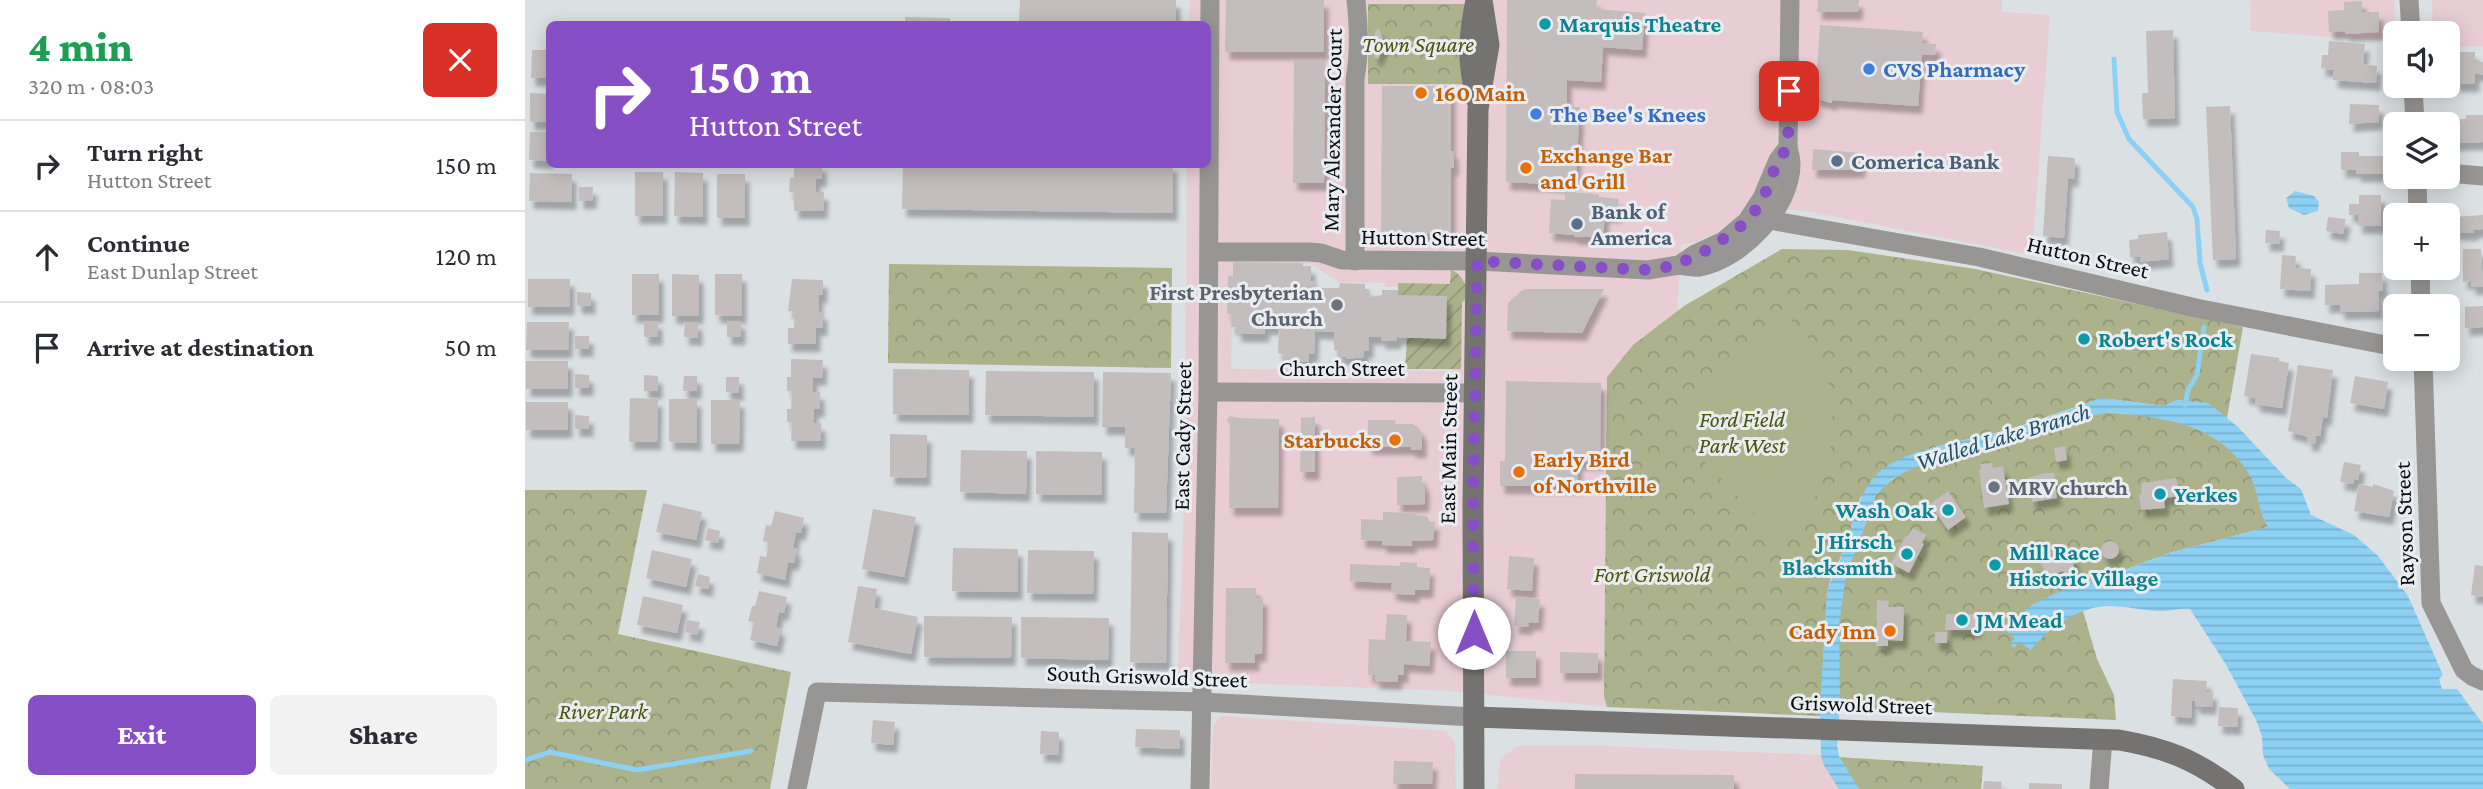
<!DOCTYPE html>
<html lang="en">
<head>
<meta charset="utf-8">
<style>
  :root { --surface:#fff; --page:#f2f2f3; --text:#2b2b33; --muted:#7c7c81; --line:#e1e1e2; --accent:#874fc6 }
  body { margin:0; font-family:"Crimson Pro",serif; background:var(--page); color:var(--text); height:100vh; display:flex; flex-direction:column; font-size:26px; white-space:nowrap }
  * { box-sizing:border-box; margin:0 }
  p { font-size:23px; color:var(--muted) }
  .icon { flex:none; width:38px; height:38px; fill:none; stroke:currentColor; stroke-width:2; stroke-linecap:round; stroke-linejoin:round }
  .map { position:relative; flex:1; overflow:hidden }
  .details { display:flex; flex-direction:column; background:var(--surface); width:525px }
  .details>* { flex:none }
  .banner { position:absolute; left:21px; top:21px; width:665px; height:147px; border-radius:10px; box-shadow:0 4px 18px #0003; background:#874fc6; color:#fff; overflow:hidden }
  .buttons { position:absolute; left:1858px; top:21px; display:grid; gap:14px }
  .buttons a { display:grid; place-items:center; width:77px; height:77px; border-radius:10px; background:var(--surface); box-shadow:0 4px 18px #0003; font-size:35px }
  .pin { position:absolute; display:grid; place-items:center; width:60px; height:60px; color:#fff; margin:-30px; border-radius:14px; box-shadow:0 4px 10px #0006 }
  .me { position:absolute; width:77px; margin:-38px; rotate:0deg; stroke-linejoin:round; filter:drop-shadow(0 0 5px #0008) }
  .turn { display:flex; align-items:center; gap:24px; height:147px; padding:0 28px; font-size:32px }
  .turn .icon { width:91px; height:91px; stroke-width:2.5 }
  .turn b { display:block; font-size:49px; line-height:60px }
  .round { display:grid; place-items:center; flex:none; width:74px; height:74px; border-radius:10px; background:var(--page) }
  .headline { display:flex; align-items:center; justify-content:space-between; height:119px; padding:0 28px }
  h1 { font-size:42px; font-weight:800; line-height:52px; color:#1e9e55 }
  .action { display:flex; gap:14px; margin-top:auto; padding:14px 28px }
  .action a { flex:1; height:80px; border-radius:10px; background:var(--accent); color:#fff; font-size:28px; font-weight:800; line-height:80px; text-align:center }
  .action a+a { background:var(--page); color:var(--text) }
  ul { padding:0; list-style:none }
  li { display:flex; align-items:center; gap:21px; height:91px; padding:0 28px; border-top:2px solid var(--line) }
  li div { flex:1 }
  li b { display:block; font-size:26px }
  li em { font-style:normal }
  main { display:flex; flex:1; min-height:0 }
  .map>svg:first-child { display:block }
  .commercial { fill:#e8ced4; fill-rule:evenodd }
  .park { fill:url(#park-crowns) }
  .garden { fill:url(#garden-furrows) }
  .pitch { fill:#abb28c }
  .water { fill:url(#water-rules) }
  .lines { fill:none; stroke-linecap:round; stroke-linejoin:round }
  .stream { stroke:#8cd1f4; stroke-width:5 }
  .building { fill:#c3bdbd; filter:url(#shadow) }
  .street { stroke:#989695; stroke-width:19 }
  .secondary { stroke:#757371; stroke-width:21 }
  .route { stroke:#874fc6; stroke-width:12; stroke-dasharray:0 21.6 }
  .culture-dot { fill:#0f9aa8; stroke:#e9edf1; stroke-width:2.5 }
  .shop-dot { fill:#3f7fe0; stroke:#e9edf1; stroke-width:2.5 }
  .food-dot { fill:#e8710a; stroke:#e9edf1; stroke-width:2.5 }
  .service-dot { fill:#5c6f8a; stroke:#e9edf1; stroke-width:2.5 }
  .worship-dot { fill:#6b7280; stroke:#e9edf1; stroke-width:2.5 }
  .labels { text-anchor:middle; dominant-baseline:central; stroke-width:6; stroke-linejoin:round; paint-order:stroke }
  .culture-label { font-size:23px; font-weight:bold; fill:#0d838f; stroke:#e9edf1; text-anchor:start }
  .park-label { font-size:23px; font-style:italic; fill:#4b5308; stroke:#e9edf1 }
  .shop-label { font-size:23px; font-weight:bold; fill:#366cbe; stroke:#e9edf1; text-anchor:start }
  .food-label { font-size:23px; font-weight:bold; fill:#c56008; stroke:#e9edf1; text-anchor:start }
  .street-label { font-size:23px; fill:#0b0d0e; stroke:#e9edf1 }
  .service-label { font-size:23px; font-weight:bold; fill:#4e5e75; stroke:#e9edf1; text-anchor:start }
  .worship-label { font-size:23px; font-weight:bold; fill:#5b616d; stroke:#e9edf1; text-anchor:end }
  .water-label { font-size:24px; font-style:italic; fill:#1b526a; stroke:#e9edf1 }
</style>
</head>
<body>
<main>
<section class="details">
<div class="headline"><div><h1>4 min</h1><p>320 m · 08:03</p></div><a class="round" style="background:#d93025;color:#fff"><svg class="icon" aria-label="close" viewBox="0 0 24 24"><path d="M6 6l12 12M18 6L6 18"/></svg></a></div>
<ul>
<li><svg class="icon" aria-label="right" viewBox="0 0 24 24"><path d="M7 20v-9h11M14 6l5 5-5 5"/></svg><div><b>Turn right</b><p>Hutton Street</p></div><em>150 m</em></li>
<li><svg class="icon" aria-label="ahead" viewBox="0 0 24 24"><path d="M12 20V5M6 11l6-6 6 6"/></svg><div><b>Continue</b><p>East Dunlap Street</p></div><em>120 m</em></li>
<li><svg class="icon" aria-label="arrive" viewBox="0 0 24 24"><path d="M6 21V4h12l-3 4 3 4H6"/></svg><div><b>Arrive at destination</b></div><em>50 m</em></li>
</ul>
<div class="action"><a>Exit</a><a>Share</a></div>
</section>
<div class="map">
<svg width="1958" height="789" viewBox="0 0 1958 789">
  <defs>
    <pattern id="park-crowns" width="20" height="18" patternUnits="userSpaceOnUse" patternTransform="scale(1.75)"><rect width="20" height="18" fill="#abb28c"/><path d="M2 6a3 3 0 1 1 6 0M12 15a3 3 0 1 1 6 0" fill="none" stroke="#929878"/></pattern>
    <pattern id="garden-furrows" width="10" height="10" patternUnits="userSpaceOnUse" patternTransform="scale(1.75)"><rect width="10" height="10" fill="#abb28c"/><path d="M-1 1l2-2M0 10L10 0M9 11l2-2" fill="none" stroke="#929878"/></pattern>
    <pattern id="water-rules" width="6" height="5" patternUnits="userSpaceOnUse" patternTransform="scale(1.75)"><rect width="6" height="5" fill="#8cd1f4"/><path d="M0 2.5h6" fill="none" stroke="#77b2d0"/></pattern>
    <filter id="shadow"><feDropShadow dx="4.5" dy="8" stdDeviation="2" flood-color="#0004"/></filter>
  </defs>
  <rect width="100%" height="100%" fill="#dbe0e3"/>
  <g class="commercial">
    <path d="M664,0H1477V12L1525,15L1507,255L1285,212L1222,206L1210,219L1191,233L1171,242L1156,245L1152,312L1108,345L1082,377L1079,696L1082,707L925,691L691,682L653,673L660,472L662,165L682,164V24H664ZM708,262L786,264L814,282L860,283V287L929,286V371L706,369L707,314L702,313L703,277L708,276Z"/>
    <path d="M1726,0H1869L1871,42L1725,31Z"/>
    <path d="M1907,0H1958V46L1923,47V33H1908Z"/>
    <path d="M696,716L921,731L930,742L931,789H686L688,726Z"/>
    <path d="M992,746H1080L1296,755L1299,765L1314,789H973L975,759Z"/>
  </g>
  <g class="park">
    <rect x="843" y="4" width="101" height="80"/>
    <path d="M1257,249L1323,250L1450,269L1718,327L1702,418L1683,404L1652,400L1639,406L1577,398L1483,430L1409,447L1370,462L1335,498L1320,548L1306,577L1302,594L1295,716L1082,707L1079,696L1082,377L1108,345L1159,306Z"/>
    <path d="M364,264L647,268L646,368L363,363Z"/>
    <path d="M1577,413C1629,413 1693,423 1723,471C1734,489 1733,510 1743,527L1644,553L1578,578L1550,584L1572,659L1589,695L1591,720L1315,708C1313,665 1308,618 1321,577C1329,549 1342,523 1351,495C1373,468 1414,456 1447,450C1456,448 1465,450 1474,447C1509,437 1542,424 1577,413Z"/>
    <path d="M0,490H122L93,634L266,672L245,789H0Z"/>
    <path d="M1296,756L1458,766L1456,789H1314L1299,765Z"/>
  </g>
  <path class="garden" d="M926,270C936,273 940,284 944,292L942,299L937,302L936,369H880L882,338H921L873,295V283L925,284Z"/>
  <path class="pitch" d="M1258,313C1266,320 1275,327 1281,335C1320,384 1313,465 1281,513C1274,523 1263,532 1254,540L1139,418Z"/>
  <g class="water">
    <path d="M1770,191L1789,196L1794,202L1793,211L1779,215L1764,208L1761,198Z"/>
    <path d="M1577,398L1639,406L1652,400L1683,403L1713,427L1761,478L1776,489L1786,515L1829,535L1853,556L1883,596L1918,675L1914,679L1917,689H1932L1958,724V789H1765L1744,769L1738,755L1737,736L1731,720L1700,663L1665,609C1654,608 1643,612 1633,611C1616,610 1600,606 1584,606C1555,606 1523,628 1506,650L1494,642L1489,648L1485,644L1490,638L1479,629L1505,606L1550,584L1574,580L1644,553L1743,527C1732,508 1734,487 1720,468C1696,432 1659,422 1618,416C1604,414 1589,411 1575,414C1544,420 1513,434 1483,446L1437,452L1386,469L1367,479L1351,495L1321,576L1314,624L1315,708L1312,745L1314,756L1334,789H1314L1299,765L1296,755L1295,707L1302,594C1305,578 1314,565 1319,550C1330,522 1332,493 1354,472C1382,447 1445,441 1481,431C1513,422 1545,409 1577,398Z"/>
  </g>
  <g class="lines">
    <g class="stream">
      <path d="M1589,59L1592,112L1604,139L1668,207L1672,219L1675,263L1682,290"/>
      <path d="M1660,405L1663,390L1672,375L1679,327"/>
      <path d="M0,760L25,752L112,770L226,751"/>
    </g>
  </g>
  <g class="building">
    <path d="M495,0H651V24H494Z"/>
    <path d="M701,0H799V52H700Z"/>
    <path d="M982,0H1072L1071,9L1120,13L1117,50L1078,47L1076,82L1042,80V107H1055L1051,173L1045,185L981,182Z"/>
    <path d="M1293,0H1334L1333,12H1292Z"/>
    <path d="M1837,1V12H1854V32L1820,34V31L1804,32L1803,11L1819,10V2Z"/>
    <path d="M380,17L425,18V24H380Z"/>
    <path d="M1295,25L1398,32L1397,43L1411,44L1410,55L1397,54L1393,106L1307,100V103L1292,99L1287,89L1288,83H1291Z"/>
    <path d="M854,28L859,44L853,59L849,57L850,31Z"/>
    <path d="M1648,30L1650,118L1618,119L1617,93H1623L1621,31Z"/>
    <path d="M1804,41L1840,44L1838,64L1852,66L1851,83L1808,80L1809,70L1796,68L1797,55H1803Z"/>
    <path d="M7,50H24V78H6Z"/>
    <path d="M1929,52H1950V62H1958V75L1950,73V84H1929Z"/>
    <path d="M769,61H800L799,183H768Z"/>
    <path d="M857,86H926V151H929V168H926V234H856Z"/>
    <path d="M5,93L24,94V122H5Z"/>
    <path d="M1825,104L1854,105V122L1824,124Z"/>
    <path d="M1705,106L1711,259L1688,260L1681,107Z"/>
    <path d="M1941,115H1958V142L1923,143V119H1941Z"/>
    <path d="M5,132H24V161L4,160Z"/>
    <path d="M1288,149L1336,153V170H1287Z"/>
    <path d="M1816,152H1834V156H1859V174H1831V170H1816Z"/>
    <path d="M1523,156L1550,158L1549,179L1543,178L1539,238L1518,236Z"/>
    <path d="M269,164H297V179H291V192H299L298,211H269V192H264L265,178H269Z"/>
    <path d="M378,164H648V213L377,209Z"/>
    <rect x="110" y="172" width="28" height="44"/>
    <path d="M150,172L178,173V217L149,216Z"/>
    <path d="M5,173L47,174V202L4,201Z"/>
    <rect x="192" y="174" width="28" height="44"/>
    <path d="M54,187H68L67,201H54Z"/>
    <path d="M1040,192L1074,194V197L1094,199L1092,215L1080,214L1078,237H1049V235L1024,233L1026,199L1040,200Z"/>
    <path d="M1834,195H1856V226H1833V215H1824V204H1834Z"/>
    <path d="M1958,215V229L1949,230V233L1929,232V217Z"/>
    <path d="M1803,217L1821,219L1818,234L1801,231Z"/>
    <path d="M1741,230L1755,231L1754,244L1740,243Z"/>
    <path d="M1642,232L1644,259L1615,262V257H1605L1604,240L1613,239V235Z"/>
    <path d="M1938,249H1956L1958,287H1946V281L1938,282Z"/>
    <path d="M1757,255L1771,256L1770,268L1786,269L1785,291L1755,289Z"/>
    <path d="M708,262L778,263V266H786V281H790V288H814L815,283L840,284V289H844V297L857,295V290H873V295L922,296L921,339L872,337V341H856V337H844V351L839,350V357L821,359V357H813V350H809V332L790,331L789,354H784V362L758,361V354L753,353L754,327H740V334H712V327H706L707,314H702L703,276H708Z"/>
    <path d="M1834,273H1857L1858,291H1853L1854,311L1815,312V305H1800V285L1834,284Z"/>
    <rect x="107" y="274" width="27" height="41"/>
    <path d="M147,274L174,275V316H147Z"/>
    <path d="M190,274H217V316L190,315Z"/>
    <rect x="3" y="279" width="42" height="28"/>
    <path d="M267,279L298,280V295H294L293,312H298V328H291V344H263V328H269L270,311H263Z"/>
    <path d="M1002,289H1079L1057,333L982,331L983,303L997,290Z"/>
    <path d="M52,292L66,293V306H52Z"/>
    <path d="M1958,306V327L1940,328V307Z"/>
    <rect x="119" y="321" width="14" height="16"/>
    <rect x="202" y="321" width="14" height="16"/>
    <path d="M2,322H44L43,350H1Z"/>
    <path d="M160,322H173V338L159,337Z"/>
    <rect x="50" y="336" width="14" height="13"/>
    <path d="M1726,354L1754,358V361L1764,363L1757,408L1730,404L1731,398L1719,396Z"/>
    <path d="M266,359L298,360L297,378L288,377V392H295V409H289L288,423H296V441H266L267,422H262V409H266L267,391H262V377H266Z"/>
    <rect x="1" y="361" width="42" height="28"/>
    <path d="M1773,365L1808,370L1802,418L1798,417L1795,436H1791L1790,444L1782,443L1783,437L1763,431Z"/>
    <path d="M368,369L444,370V415L368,414Z"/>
    <path d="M461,371L569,372V417L460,415Z"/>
    <path d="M578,372L646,373L641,513H609L610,448H600V427H577Z"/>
    <path d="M50,374L64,375V388H50Z"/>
    <path d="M119,375L133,376V391H119Z"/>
    <path d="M159,376H172V391H158Z"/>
    <path d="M1830,376L1863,382L1859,409L1825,403Z"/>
    <path d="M201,377H214V393L201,392Z"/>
    <path d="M981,381L1076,383L1075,462H1053V486H975V461H980Z"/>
    <path d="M105,398L133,399L132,442H104Z"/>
    <path d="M144,399H172V443L144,442Z"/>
    <path d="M186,400H215L214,444H186Z"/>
    <rect x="1" y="402" width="42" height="28"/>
    <path d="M50,415L64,416V429H50Z"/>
    <path d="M705,416L712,418L754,419L753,508H704L705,426L702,420Z"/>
    <path d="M790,417V472H775L776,418Z"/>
    <path d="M843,420H871L870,424H888L894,428L897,434V450H886V447H843Z"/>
    <path d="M365,434L402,435L401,478L365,477Z"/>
    <path d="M1540,446L1542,460L1531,462L1529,448Z"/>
    <path d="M436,450L502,451L501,494L435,492Z"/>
    <path d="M511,451L577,452V495L511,494Z"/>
    <path d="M1819,462L1836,465L1833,480L1829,479L1828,484L1815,482Z"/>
    <path d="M1467,463L1468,468L1478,466L1484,504L1459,508L1454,470H1456L1455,464Z"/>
    <path d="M1521,473H1529L1532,498L1507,502L1503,478Z"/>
    <path d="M897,476V483H900V504L872,505V477Z"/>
    <path d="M1651,478L1655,496L1639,498L1640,508L1616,510L1614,495H1616L1617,483Z"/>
    <path d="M1834,484L1848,487V484L1869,491L1864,517L1829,511Z"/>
    <path d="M1423,491L1441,517L1423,530L1405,504Z"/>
    <path d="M138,503L177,512L171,540L131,532Z"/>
    <path d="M348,509L391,517L379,577L337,569Z"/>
    <path d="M250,511L279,518L276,533L271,532L268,548L272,549L269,563L263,562L260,580L232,573L235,556L241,557L244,543L238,541L241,525L246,526Z"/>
    <path d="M858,512L890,513V515L902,516L905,522H910L908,540L887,541V546L857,545V541L836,540V519L858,520Z"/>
    <path d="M183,528L195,531L193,543L180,540Z"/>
    <path d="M1388,528L1401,535L1397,543L1399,544L1384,573L1366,563L1381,535L1383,536Z"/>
    <path d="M607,532L643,533L641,663L605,662Z"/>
    <circle cx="1585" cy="550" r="9"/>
    <path d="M428,548L493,549V592L427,591Z"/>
    <path d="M127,550L167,559L161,587L121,578Z"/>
    <path d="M503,550L569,551L568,594L502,593Z"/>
    <path d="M1543,551L1545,555L1547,554L1551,563L1548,564L1550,571L1540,575L1538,571L1521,577L1516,561Z"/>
    <path d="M984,556L1009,558L1007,591L982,589Z"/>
    <path d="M875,562L892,563V567L905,568L904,590H890V595L874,594L866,592L867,583L825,581V564L875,566Z"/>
    <path d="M1950,565L1958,566V597L1946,595Z"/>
    <path d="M173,574L185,577L183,589L170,586Z"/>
    <path d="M333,586L352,589L349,608L393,617L386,654L323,642Z"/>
    <path d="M701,588H731V598H738L737,654H730V663H700Z"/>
    <path d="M234,591L262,597L259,613L254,612L251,627L256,629L252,646L225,640L229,622L223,621L227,606H230Z"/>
    <path d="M118,596L158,605L152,633L112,625Z"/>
    <path d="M991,597L1015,599L1013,623L1004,622L1003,627L989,626Z"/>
    <path d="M1352,600L1364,601L1363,607H1379L1378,641L1363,640V646H1351Z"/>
    <path d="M862,614L882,615L881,641L906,642L904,666L879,664V675H873V682L850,681V675H843L844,639L860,640Z"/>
    <path d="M1421,614H1453L1452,630H1420Z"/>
    <path d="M399,616L487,617L486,658L399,657Z"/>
    <path d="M496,617L584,618L583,660L496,658Z"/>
    <path d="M162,620L175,622L172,635L160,632Z"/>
    <rect x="1410" y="632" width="12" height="11"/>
    <rect x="981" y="651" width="30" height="27"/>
    <path d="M1035,652L1073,653V673H1035Z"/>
    <path d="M1648,679L1682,681L1681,692H1688L1687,707L1670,706V701H1667L1666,718L1646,716Z"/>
    <path d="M1694,707L1713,708L1712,727L1693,726Z"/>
    <path d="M348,720L370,722L368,745L346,743Z"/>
    <path d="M611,729L655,730V749L610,747Z"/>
    <path d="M516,731L534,732L533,755L515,754Z"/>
    <path d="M869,761L908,762L907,784H868Z"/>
    <path d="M1050,774L1209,775V789H1050Z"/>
    <path d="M1459,781L1477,782L1476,789H1458Z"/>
    <path d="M1504,783L1537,784V789H1504Z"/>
  </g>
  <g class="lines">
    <g class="street">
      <path d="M1884,0L1886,33"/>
      <path d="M1888,86L1890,124"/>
      <path d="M1923,173L1958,176"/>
      <path d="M1892,177L1893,215"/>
      <path d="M1229,212L1244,220L1454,257L1671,308L1871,347"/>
      <path d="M685,252H784L796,253L817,260L952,261L1123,270L1154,265L1170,254L1198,241L1222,221L1237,198L1253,160L1263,147"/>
      <path d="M830,261V79C835,52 834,27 831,0"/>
      <path d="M1154,265C1161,266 1168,268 1175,267C1217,259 1267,207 1266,163C1266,158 1264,152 1263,147L1265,0"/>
      <path d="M1895,268L1896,306"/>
      <path d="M1898,359L1906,603L1939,670L1947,676L1958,681"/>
      <path d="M683,392L950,393"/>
      <path d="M272,789L292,692L677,702L949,717"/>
      <path d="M675,789L683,392L685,0"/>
      <path d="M1574,789L1578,739"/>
    </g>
    <g class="secondary">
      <path d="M951,0C943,40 942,61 952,101"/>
      <path d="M949,717L1594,740C1641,748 1671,760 1709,789"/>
      <path d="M949,789L948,505L953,109L964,45L957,0"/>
    </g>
  </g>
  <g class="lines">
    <path class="route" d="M949,633L948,505L952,261L1123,270L1154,265L1170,254L1183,250L1215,227L1228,214L1240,194L1253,160L1263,147L1264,91"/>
  </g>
  <g class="culture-dot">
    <circle cx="1020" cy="24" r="7"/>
    <circle cx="1559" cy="339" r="7"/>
    <circle cx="1635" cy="494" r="7"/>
    <circle cx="1423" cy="510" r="7"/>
    <circle cx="1382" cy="554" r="7"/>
    <circle cx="1470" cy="565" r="7"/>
    <circle cx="1437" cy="620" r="7"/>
  </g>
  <g class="shop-dot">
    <circle cx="1344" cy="69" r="7"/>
    <circle cx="1011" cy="114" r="7"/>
  </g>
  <g class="food-dot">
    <circle cx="896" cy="93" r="7"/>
    <circle cx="1001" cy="168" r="7"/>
    <circle cx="870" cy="440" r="7"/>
    <circle cx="994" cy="472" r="7"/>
    <circle cx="1365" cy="631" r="7"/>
  </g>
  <g class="service-dot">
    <circle cx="1312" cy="161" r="7"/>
    <circle cx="1052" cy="224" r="7"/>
  </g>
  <g class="worship-dot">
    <circle cx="812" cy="305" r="7"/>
    <circle cx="1469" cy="487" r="7"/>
  </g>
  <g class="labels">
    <g class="culture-label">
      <text x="1034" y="24">Marquis Theatre</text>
      <text x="1573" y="339">Robert's Rock</text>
      <text x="1649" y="494">Yerkes</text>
      <text x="1409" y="510" text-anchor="end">Wash Oak</text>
      <text x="1368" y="541" text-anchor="end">J Hirsch<tspan x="1368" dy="26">Blacksmith</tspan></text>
      <text x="1484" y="552">Mill Race<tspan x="1484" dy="26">Historic Village</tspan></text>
      <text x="1451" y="620">JM Mead</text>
    </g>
    <g class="park-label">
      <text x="893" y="44">Town Square</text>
      <text x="1217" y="419">Ford Field<tspan x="1217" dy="26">Park West</tspan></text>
      <text x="1127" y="574">Fort Griswold</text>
      <text x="78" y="711">River Park</text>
    </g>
    <g class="shop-label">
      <text x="1358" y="69">CVS Pharmacy</text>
      <text x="1025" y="114">The Bee's Knees</text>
    </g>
    <g class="food-label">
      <text x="910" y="93">160 Main</text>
      <text x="1015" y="155">Exchange Bar<tspan x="1015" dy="26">and Grill</tspan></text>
      <text x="856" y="440" text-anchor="end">Starbucks</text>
      <text x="1008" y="459">Early Bird<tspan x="1008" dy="26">of Northville</tspan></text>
      <text x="1351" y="631" text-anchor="end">Cady Inn</text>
    </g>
    <g class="street-label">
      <text transform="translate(807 130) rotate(-89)">Mary Alexander Court</text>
      <text transform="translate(898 237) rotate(1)">Hutton Street</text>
      <text transform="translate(1563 257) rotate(13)">Hutton Street</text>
      <text x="817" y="368">Church Street</text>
      <text transform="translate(657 436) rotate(-89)">East Cady Street</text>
      <text transform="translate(923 449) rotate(-89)">East Main Street</text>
      <text transform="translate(1879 524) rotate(-92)">Rayson Street</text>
      <text transform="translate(622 676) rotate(2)">South Griswold Street</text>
      <text transform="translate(1336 704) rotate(2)">Griswold Street</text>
    </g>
    <g class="service-label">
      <text x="1326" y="161">Comerica Bank</text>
      <text x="1066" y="211">Bank of<tspan x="1066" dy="26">America</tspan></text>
    </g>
    <g class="worship-label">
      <text x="798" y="292">First Presbyterian<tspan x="798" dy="26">Church</tspan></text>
      <text x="1483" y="487" text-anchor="start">MRV church</text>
    </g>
    <g class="water-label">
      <text transform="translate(1478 436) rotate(-17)">Walled Lake Branch</text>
    </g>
  </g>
</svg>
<div class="buttons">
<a><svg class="icon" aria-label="sound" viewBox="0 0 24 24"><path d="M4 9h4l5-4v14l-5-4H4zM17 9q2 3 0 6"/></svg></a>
<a><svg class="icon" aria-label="layers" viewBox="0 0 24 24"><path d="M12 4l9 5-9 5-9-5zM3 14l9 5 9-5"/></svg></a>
<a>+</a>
<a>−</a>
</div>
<div class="pin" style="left:1264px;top:91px;background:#d93025"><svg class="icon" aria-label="arrive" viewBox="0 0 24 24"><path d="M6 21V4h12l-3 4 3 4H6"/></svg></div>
<svg class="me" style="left:949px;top:633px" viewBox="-20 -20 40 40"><circle r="19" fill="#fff"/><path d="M0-13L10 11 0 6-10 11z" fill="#874fc6"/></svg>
<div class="banner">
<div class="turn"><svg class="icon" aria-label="right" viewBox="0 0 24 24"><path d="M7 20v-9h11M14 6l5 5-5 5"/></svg><div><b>150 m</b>Hutton Street</div></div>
</div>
</div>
</main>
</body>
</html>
